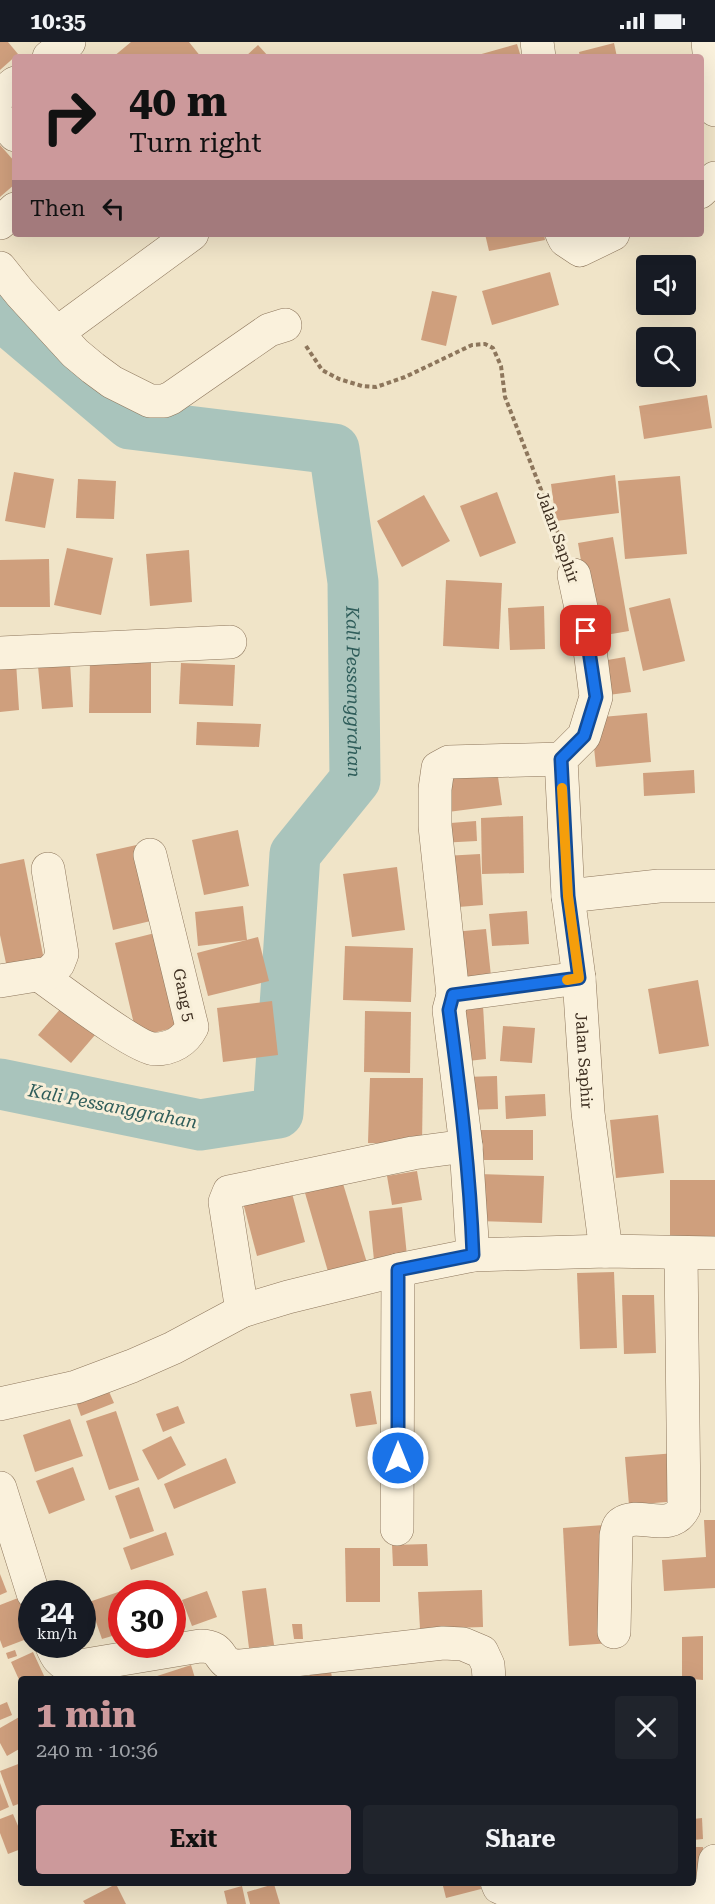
<!DOCTYPE html>
<html lang="en">
<head>
<meta charset="utf-8">
<style>
  :root { --surface:#171b24; --page:#20242c; --text:#f1f3f6; --muted:#9ea1a6; --accent:#cc999b }
  body { margin:0; font-family:"Roboto Serif",serif; background:var(--page); color:var(--text); height:100vh; display:flex; flex-direction:column; font-size:22px; white-space:nowrap }
  * { box-sizing:border-box; margin:0 }
  p { font-size:20px; color:var(--muted) }
  .icon { flex:none; width:33px; height:33px; fill:none; stroke:currentColor; stroke-width:2; stroke-linecap:round; stroke-linejoin:round }
  .map { position:relative; flex:1; overflow:hidden }
  .panel { position:absolute; left:18px; top:1634px; width:678px; height:210px; display:flex; flex-direction:column; background:var(--surface); border-radius:6px; box-shadow:0 6px 24px #0002 }
  .panel>* { flex:none }
  .top-card { position:absolute; left:12px; top:12px; width:692px; height:183px; border-radius:6px; box-shadow:0 6px 24px #0002; background:#cc999b; color:#111; overflow:hidden }
  .fabs { position:absolute; left:636px; top:213px; display:grid; gap:12px }
  .fabs a { display:grid; place-items:center; width:60px; height:60px; border-radius:6px; background:var(--surface); box-shadow:0 6px 24px #0002; font-size:30px }
  .speed { position:absolute; left:18px; top:1538px; display:flex; gap:12px; font-size:30px; font-weight:700; text-align:center }
  .speed>* { display:grid; place-content:center; width:78px; height:78px; border-radius:50%; background:var(--surface); box-shadow:0 6px 24px #0002; line-height:1 }
  .speed small { font-size:15px; font-weight:400 }
  .speed .limit { border:9px solid #d22; background:#fff; color:#111 }
  .pin { position:absolute; display:grid; place-items:center; width:51px; height:51px; color:#fff; margin:-26px; border-radius:12px; box-shadow:0 3px 9px #0006 }
  .me { position:absolute; width:66px; margin:-33px; rotate:0deg; stroke-linejoin:round; filter:drop-shadow(0 0 4px #0008) }
  .turn { display:flex; align-items:center; gap:21px; height:126px; padding:0 18px; font-size:27px }
  .turn .icon { width:78px; height:78px; stroke-width:2.5 }
  .turn b { display:block; font-size:42px; line-height:51px }
  .then { display:flex; align-items:center; height:57px; padding:0 18px; background:#0003; gap:12px; font-size:22px }
  .round { display:grid; place-items:center; flex:none; width:63px; height:63px; border-radius:6px; background:var(--page) }
  .headline { display:flex; align-items:center; justify-content:space-between; height:102px; padding:0 18px }
  h1 { font-size:36px; font-weight:700; line-height:45px; color:var(--accent) }
  .primary-button { display:flex; gap:12px; margin-top:auto; padding:12px 18px }
  .primary-button a { flex:1; height:69px; border-radius:6px; background:var(--accent); color:#111; font-size:24px; font-weight:700; line-height:69px; text-align:center }
  .primary-button a+a { background:var(--page); color:var(--text) }
  .status { display:flex; justify-content:space-between; align-items:center; height:42px; padding:0 30px; background:var(--surface); direction:ltr }
  .status svg { height:16px; fill:currentColor }
  .map>svg:first-child { display:block }
  .lines { fill:none; stroke-linecap:round; stroke-linejoin:round }
  .river { stroke:#a9c4bc; stroke-width:51 }
  .building { fill:#cf9f7d }
  .minor-casing { stroke:#8d765c; stroke-width:34 }
  .path { stroke:#8d765c; stroke-width:4; stroke-dasharray:4.5 3; stroke-linecap:butt }
  .minor { stroke:#faf1dc; stroke-width:33 }
  .route-casing { stroke:#114b97; stroke-width:15 }
  .route { stroke:#1a73e8; stroke-width:10 }
  .slow { stroke:#f59e0b; stroke-width:10 }
  .labels { text-anchor:middle; dominant-baseline:central; stroke-width:6; stroke-linejoin:round; paint-order:stroke }
  .street-label { font-size:16px; fill:#3d2e20; stroke:#f7eed8 }
  .water-label { font-size:18px; font-style:italic; fill:#2f5d5a; stroke:#f7eed8 }
</style>
</head>
<body>
<div class="status"><b>10:35</b><svg viewBox="0 0 49 12"><path d="M0 12V9h3v3zM5 12V6h3v6zM10 12V3h3v9zM15 12V0h3v12zM26 1h20v11H26zM47 4h2v5h-2z"/></svg></div>
<div class="map">
<svg width="715" height="1862" viewBox="0 0 715 1862">
  <rect width="100%" height="100%" fill="#f0e4c8"/>
  <g class="lines">
    <path class="river" id="s1" d="M0,272L130,382L334,407L353,540L355,738L295,812L278,1071L200,1083L0,1042"/>
  </g>
  <g class="building">
    <path d="M0,0H8L18,12L0,28Z"/>
    <path d="M131,0H189L201,15H113Z"/>
    <path d="M614,1L617,15H580L579,10Z"/>
    <path d="M517,2L521,15H478V13Z"/>
    <path d="M258,3L269,15H245Z"/>
    <path d="M0,103L15,120V142L0,155Z"/>
    <path d="M485,192H544L545,198L489,209Z"/>
    <path d="M550,230L559,263L492,283L482,249Z"/>
    <path d="M432,249L457,254L446,304L421,298Z"/>
    <path d="M707,353L712,386L644,397L639,364Z"/>
    <path d="M14,430L54,437L45,486L5,479Z"/>
    <path d="M615,433L619,471L556,479L551,442Z"/>
    <path d="M680,434L687,512L625,517L618,439Z"/>
    <path d="M78,437L116,439L114,477L76,476Z"/>
    <path d="M497,450L516,501L480,515L460,464Z"/>
    <path d="M424,453L450,499L402,525L377,479Z"/>
    <path d="M613,495L629,589L594,595L578,501Z"/>
    <path d="M67,506L113,516L101,573L54,563Z"/>
    <path d="M189,508L192,560L150,564L146,512Z"/>
    <path d="M49,517L50,565H0V518Z"/>
    <path d="M446,538L502,541L499,607L443,604Z"/>
    <path d="M670,556L685,619L643,629L629,566Z"/>
    <path d="M544,564L545,607L510,608L508,566Z"/>
    <path d="M625,615L631,650L601,654L596,620Z"/>
    <path d="M90,618L151,619V671H89Z"/>
    <path d="M16,620L19,668L0,670V621Z"/>
    <path d="M70,621L73,665L42,667L38,624Z"/>
    <path d="M181,621L235,623L233,664L179,662Z"/>
    <path d="M647,671L651,720L596,725L591,676Z"/>
    <path d="M197,680L261,682L259,705L196,703Z"/>
    <path d="M497,728L502,763L448,770L444,735Z"/>
    <path d="M694,728L695,751L644,754L643,731Z"/>
    <path d="M523,774L524,831L482,832L481,776Z"/>
    <path d="M476,779L477,799L439,801L438,782Z"/>
    <path d="M238,788L249,844L204,853L192,798Z"/>
    <path d="M141,802L159,877L113,888L96,812Z"/>
    <path d="M480,812L483,863L446,866L444,814Z"/>
    <path d="M24,817L44,918L7,926L0,893V822Z"/>
    <path d="M397,825L405,888L352,895L343,832Z"/>
    <path d="M243,864L247,898L198,904L195,870Z"/>
    <path d="M527,869L529,902L492,904L489,872Z"/>
    <path d="M486,887L491,934L458,937L453,890Z"/>
    <path d="M163,889L185,983L137,995L115,901Z"/>
    <path d="M258,895L269,939L208,954L197,911Z"/>
    <path d="M345,904L413,906L411,960L343,958Z"/>
    <path d="M698,938L709,1004L659,1012L648,947Z"/>
    <path d="M68,958L101,986L71,1021L38,993Z"/>
    <path d="M272,959L278,1013L223,1020L217,966Z"/>
    <path d="M483,963L486,1017L459,1020L456,964Z"/>
    <path d="M365,969L411,970L410,1031L364,1030Z"/>
    <path d="M503,984L535,986L532,1021L500,1019Z"/>
    <path d="M497,1034L498,1067L467,1068L465,1035Z"/>
    <path d="M370,1036H423L422,1102L368,1101Z"/>
    <path d="M545,1052L546,1074L506,1077L505,1054Z"/>
    <path d="M658,1073L664,1131L616,1136L610,1078Z"/>
    <path d="M475,1088H533V1118H476Z"/>
    <path d="M417,1129L422,1158L392,1163L387,1134Z"/>
    <path d="M479,1132L544,1134L542,1181L478,1179Z"/>
    <path d="M341,1135L367,1221L329,1233L303,1144Z"/>
    <rect x="670" y="1138" width="45" height="64"/>
    <path d="M289,1140L305,1200L257,1214L241,1153Z"/>
    <path d="M402,1165L407,1214L374,1218L369,1169Z"/>
    <path d="M614,1230L617,1306L580,1307L577,1231Z"/>
    <path d="M622,1253H654L656,1311L624,1312Z"/>
    <path d="M107,1345L114,1361L81,1374L75,1357Z"/>
    <path d="M371,1349L377,1382L356,1385L350,1352Z"/>
    <path d="M178,1364L185,1381L163,1390L156,1372Z"/>
    <path d="M116,1369L139,1438L109,1448L86,1379Z"/>
    <path d="M70,1377L83,1414L35,1430L23,1393Z"/>
    <path d="M171,1394L186,1423L158,1438L142,1408Z"/>
    <path d="M676,1411L679,1459L629,1463L625,1415Z"/>
    <path d="M226,1416L236,1441L174,1467L164,1442Z"/>
    <path d="M73,1425L85,1458L49,1472L36,1439Z"/>
    <path d="M139,1445L154,1489L130,1497L115,1454Z"/>
    <path d="M704,1478H715V1546L664,1549L662,1518L706,1515Z"/>
    <path d="M604,1483L611,1601L569,1604L563,1486Z"/>
    <path d="M166,1490L174,1513L131,1528L123,1506Z"/>
    <path d="M427,1502L428,1524H393L392,1503Z"/>
    <path d="M345,1506H380V1560H346Z"/>
    <path d="M0,1532L7,1550L0,1553Z"/>
    <path d="M165,1543L168,1551H142Z"/>
    <path d="M266,1546L274,1603L249,1606L242,1549Z"/>
    <path d="M127,1547L128,1551H122V1591L102,1597L89,1560Z"/>
    <path d="M482,1548L483,1585L420,1587L418,1550Z"/>
    <path d="M207,1549L217,1575L192,1584L182,1558Z"/>
    <path d="M18,1556L32,1590V1595L3,1606L0,1598V1563Z"/>
    <path d="M292,1582H302L303,1597H294Z"/>
    <path d="M703,1594V1638L682,1636V1595Z"/>
    <path d="M15,1608L17,1614L8,1617L6,1611Z"/>
    <path d="M33,1610L45,1636H21V1642L11,1620Z"/>
    <path d="M191,1623L195,1636H151Z"/>
    <path d="M330,1623L332,1636H310L308,1626Z"/>
    <path d="M7,1660L12,1673L0,1678V1663Z"/>
    <path d="M21,1674V1706L7,1714L0,1701V1686Z"/>
    <path d="M21,1721V1761L13,1764L0,1729Z"/>
    <path d="M0,1741L9,1765L0,1769Z"/>
    <path d="M13,1772L21,1791V1807L8,1812L0,1791V1777Z"/>
    <path d="M702,1776L703,1797L693,1798V1777Z"/>
    <path d="M693,1805H703L704,1844L693,1840Z"/>
    <path d="M442,1840H480L481,1847L446,1856Z"/>
    <path d="M116,1842L126,1862H85L83,1859Z"/>
    <path d="M274,1842L280,1862H250L247,1850Z"/>
    <path d="M242,1844L246,1862H227L224,1849Z"/>
  </g>
  <g class="lines">
    <defs>
      <g id="minor">
        <path d="M537,0L539,15"/>
        <path d="M708,0L715,68"/>
        <path d="M49,15L69,0"/>
        <path d="M0,53L15,41"/>
        <path d="M0,77L15,93"/>
        <path d="M700,150L715,136"/>
        <path d="M0,181L15,167"/>
        <path d="M562,192L565,198L580,208L613,192"/>
        <path d="M0,226L20,251L75,311L93,326L112,340L150,359H164L171,356L269,288L285,283"/>
        <path d="M57,291L192,192"/>
        <path id="s2" d="M574,533L590,608L596,655L584,694L561,717L568,854L579,936L588,1071L606,1209"/>
        <path d="M0,611L230,600"/>
        <path d="M568,854L659,844H715"/>
        <path d="M39,933C58,946 137,1007 155,1007C172,1007 185,999 192,985L150,813"/>
        <path d="M0,939L49,931L58,922L62,912L48,827"/>
        <path d="M453,953L579,936"/>
        <path d="M473,1213L466,1104L449,968L453,953L435,784V747L438,726L449,720L561,717"/>
        <path d="M242,1269L225,1160L229,1150L413,1111L466,1104"/>
        <path d="M0,1362L76,1345L132,1324L173,1306L242,1269L288,1255L398,1228L473,1213L504,1212L606,1209L715,1211"/>
        <path d="M0,1446L33,1551"/>
        <path d="M397,1487L398,1228"/>
        <path d="M614,1590L616,1494C617,1489 618,1483 622,1481C639,1469 671,1492 684,1466L681,1211"/>
        <path d="M51,1602C56,1615 60,1622 74,1625L200,1604C228,1604 214,1624 241,1624L443,1601L463,1602L482,1610L488,1623L489,1636"/>
        <path d="M497,1840L499,1845L508,1849L666,1855L711,1853L715,1819"/>
      </g>
    </defs>
    <use href="#minor" class="minor-casing"/>
    <path class="path" d="M306,304L322,328L339,337L362,344L376,345L405,335L472,303L485,302L493,306L501,324L505,355L563,504"/>
    <use href="#minor" class="minor"/>
  </g>
  <g class="lines">
    <defs>
      <path id="route" d="M398,1416V1228L473,1213C470,1131 460,1050 449,968L453,953L579,936L568,854L561,717L584,694L596,655L586,589"/>
    </defs>
    <use href="#route" class="route-casing"/>
    <use href="#route" class="route"/>
    <path class="slow" d="M562,746L568,854L579,936L567,938"/>
  </g>
  <g class="labels">
    <g class="street-label">
      <text transform="translate(558 495) rotate(70)">Jalan Saphir</text>
      <text transform="translate(184 953) rotate(78)">Gang 5</text>
      <text stroke="none"><textPath href="#s2" startOffset="500">Jalan Saphir</textPath></text>
    </g>
    <g class="water-label">
      <text stroke="none"><textPath href="#s1" startOffset="620">Kali Pessanggrahan</textPath></text>
      <text transform="translate(113 1064) rotate(11)">Kali Pessanggrahan</text>
    </g>
  </g>
</svg>
<div class="fabs">
<a><svg class="icon" aria-label="sound" viewBox="0 0 24 24"><path d="M4 9h4l5-4v14l-5-4H4zM17 9q2 3 0 6"/></svg></a>
<a><svg class="icon" aria-label="search" viewBox="0 0 24 24"><circle cx="10" cy="10" r="6"/><path d="M15 15l6 6"/></svg></a>
</div>
<div class="speed"><div>24<small>km/h</small></div><div class="limit">30</div></div>
<div class="pin" style="left:586px;top:589px;background:#d93025"><svg class="icon" aria-label="arrive" viewBox="0 0 24 24"><path d="M6 21V4h12l-3 4 3 4H6"/></svg></div>
<svg class="me" style="left:398px;top:1416px" viewBox="-20 -20 40 40"><circle r="17" fill="#1a73e8" stroke="#fff" stroke-width="3"/><path d="M0-11L8 9 0 5-8 9z" fill="#fff"/></svg>
<div class="top-card">
<div class="turn"><svg class="icon" aria-label="right" viewBox="0 0 24 24"><path d="M7 20v-9h11M14 6l5 5-5 5"/></svg><div><b>40 m</b>Turn right</div></div>
<div class="then">Then<svg class="icon" aria-label="left" viewBox="0 0 24 24"><path d="M17 20v-9H6M10 6l-5 5 5 5"/></svg></div>
</div>
<section class="panel">
<div class="headline"><div><h1>1 min</h1><p>240 m · 10:36</p></div><a class="round"><svg class="icon" aria-label="close" viewBox="0 0 24 24"><path d="M6 6l12 12M18 6L6 18"/></svg></a></div>
<div class="primary-button"><a>Exit</a><a>Share</a></div>
</section>
</div>
</body>
</html>
